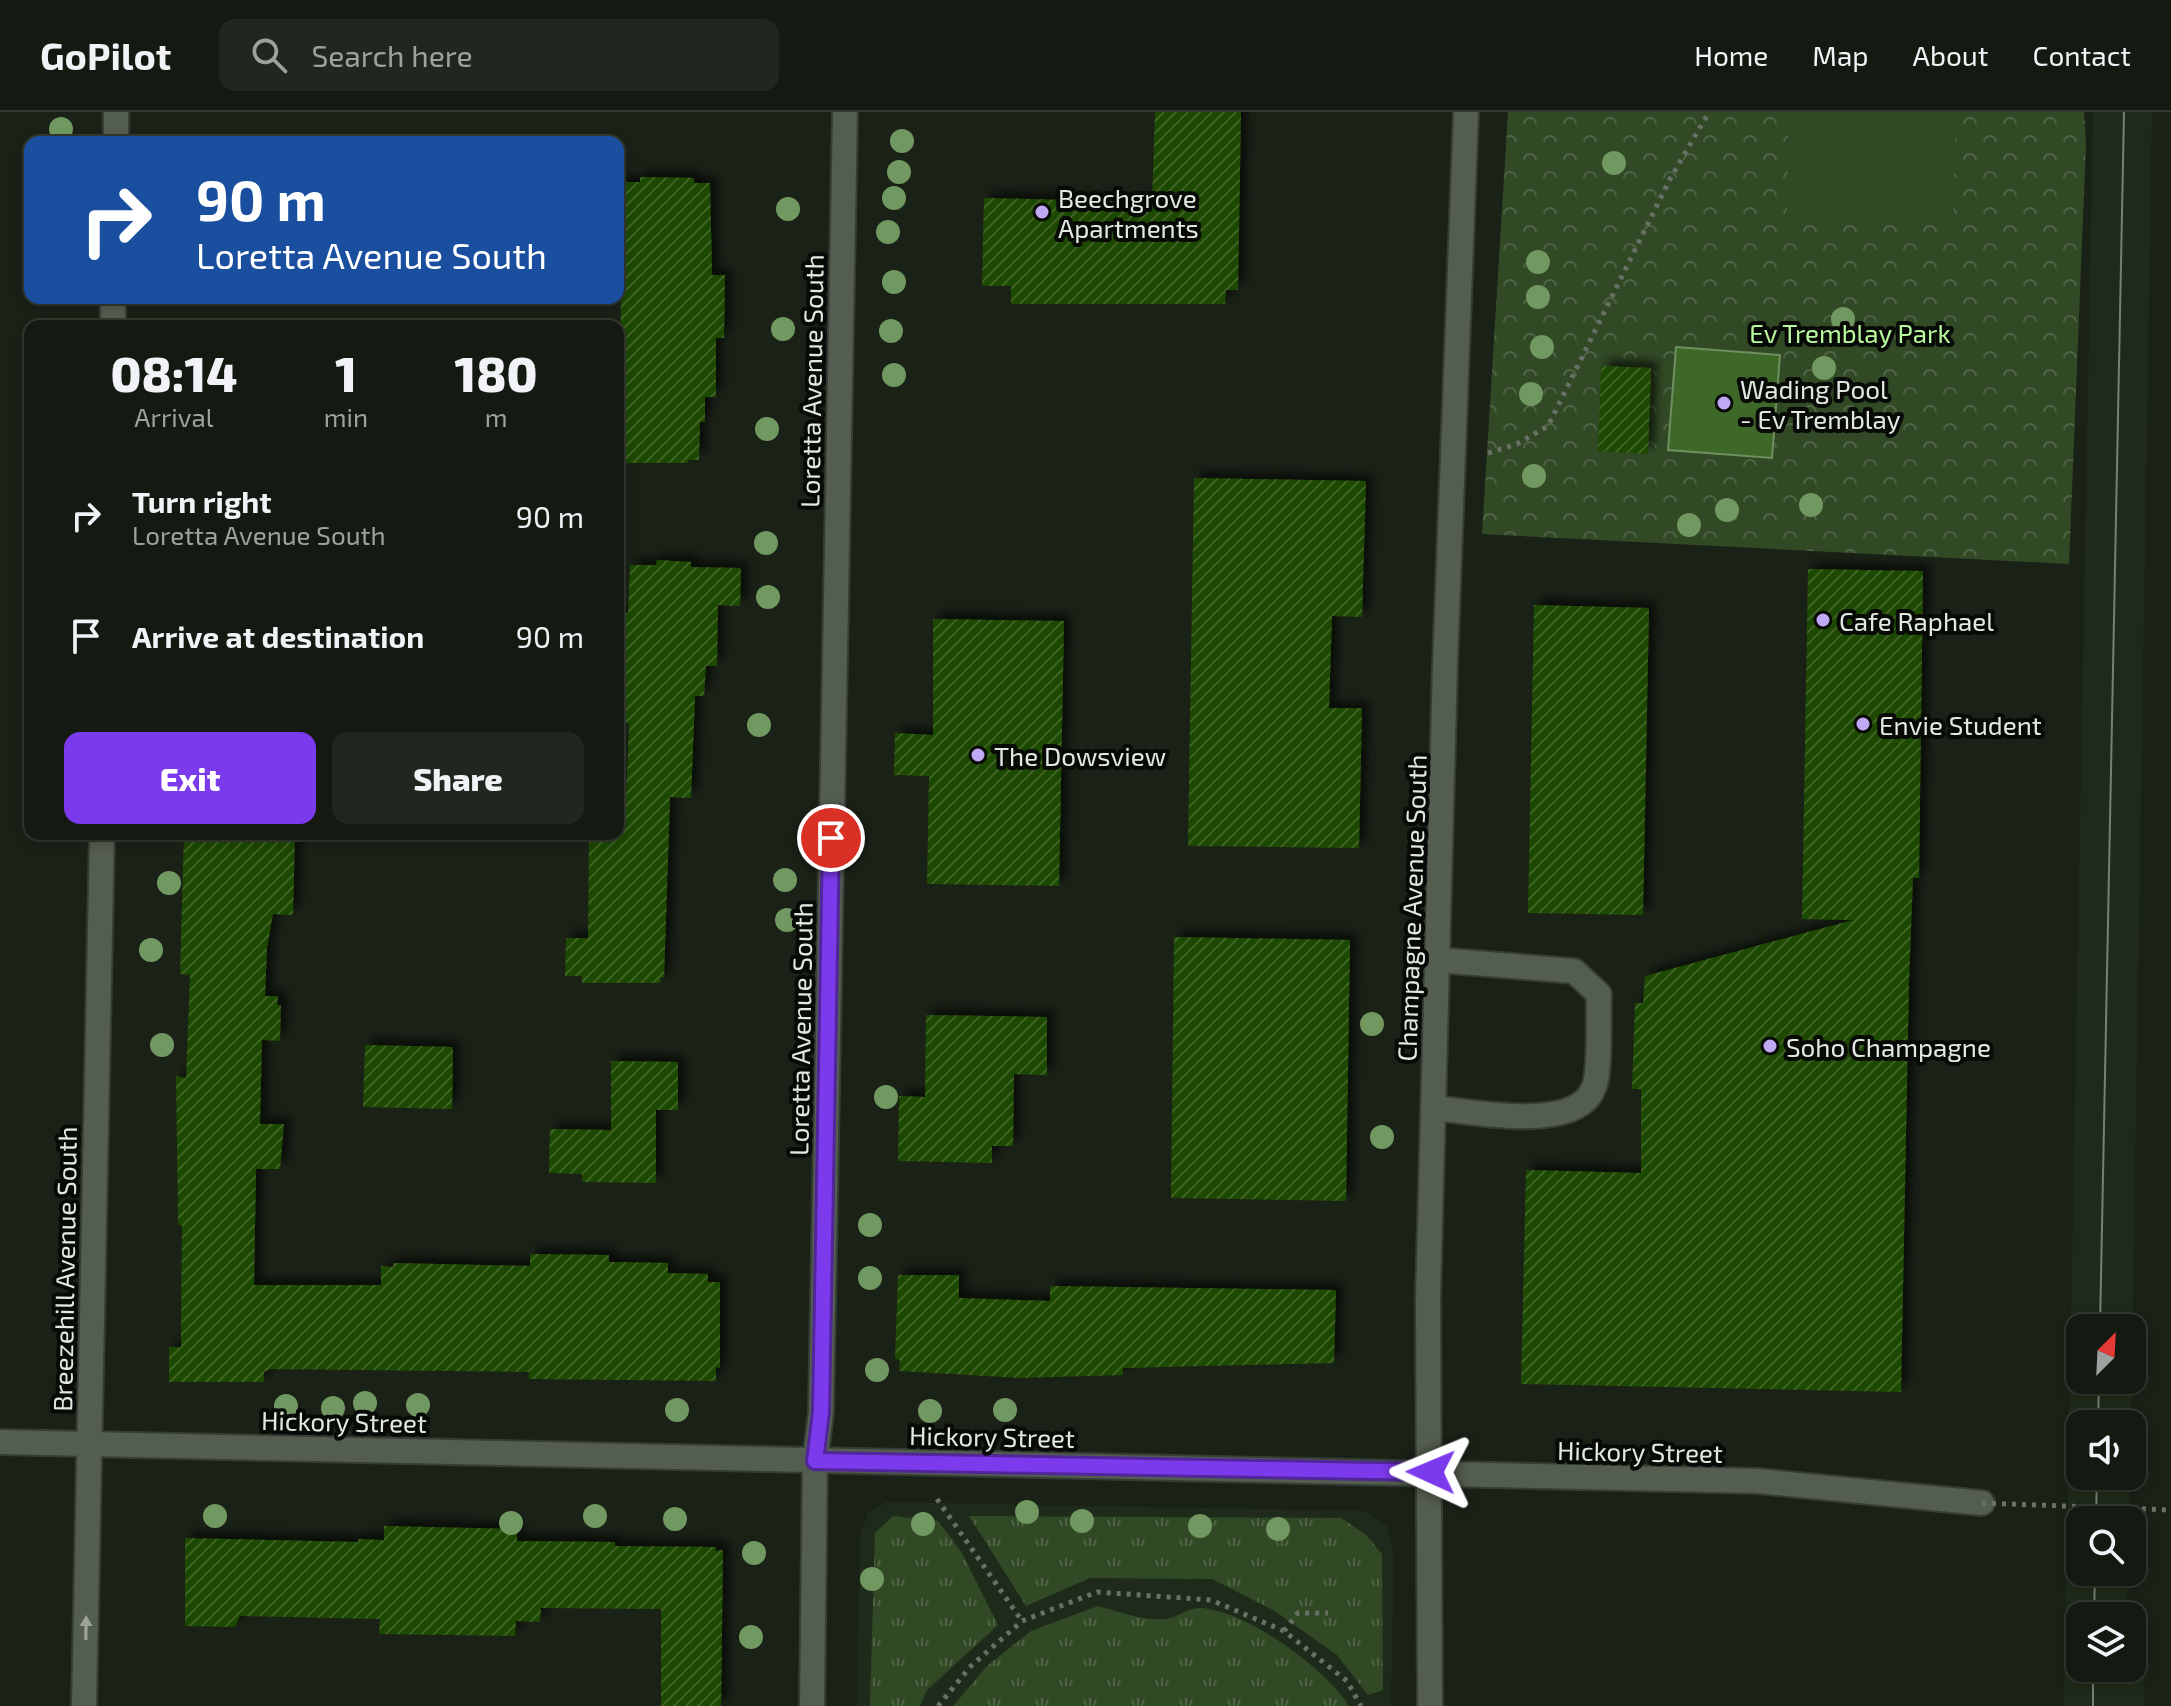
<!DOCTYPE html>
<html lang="en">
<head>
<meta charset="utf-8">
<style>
  :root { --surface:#141a11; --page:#21271f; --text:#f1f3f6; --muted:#9da19f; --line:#333831; --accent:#7c3aed }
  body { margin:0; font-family:"Exo 2",sans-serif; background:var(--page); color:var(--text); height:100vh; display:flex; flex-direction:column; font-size:30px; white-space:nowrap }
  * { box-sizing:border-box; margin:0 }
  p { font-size:26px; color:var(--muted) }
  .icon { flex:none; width:44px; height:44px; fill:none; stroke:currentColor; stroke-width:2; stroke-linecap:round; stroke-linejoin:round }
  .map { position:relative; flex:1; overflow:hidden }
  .sheet { position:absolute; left:24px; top:208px; width:600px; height:520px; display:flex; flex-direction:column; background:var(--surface); border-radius:16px; box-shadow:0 4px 12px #0003,0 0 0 2px var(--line) }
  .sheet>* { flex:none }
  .top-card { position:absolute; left:24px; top:24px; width:600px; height:168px; border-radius:16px; box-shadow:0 4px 12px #0003,0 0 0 2px var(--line); background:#1a4fa0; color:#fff; overflow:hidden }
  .needle { width:52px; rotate:24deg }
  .fabs { position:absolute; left:2066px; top:1202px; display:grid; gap:16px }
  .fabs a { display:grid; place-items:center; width:80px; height:80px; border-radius:16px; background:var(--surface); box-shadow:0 4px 12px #0003,0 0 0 2px var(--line); font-size:40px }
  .pin { position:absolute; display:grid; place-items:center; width:68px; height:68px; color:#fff; margin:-34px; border:4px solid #fff; border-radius:50%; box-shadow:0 2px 8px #0007 }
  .me { position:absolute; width:88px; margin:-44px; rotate:271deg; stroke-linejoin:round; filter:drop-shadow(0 0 6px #0008) }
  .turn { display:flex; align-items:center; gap:28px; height:168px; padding:0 40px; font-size:36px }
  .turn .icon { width:104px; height:104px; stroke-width:2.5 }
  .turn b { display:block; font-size:56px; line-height:68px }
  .eta { display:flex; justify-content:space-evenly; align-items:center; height:136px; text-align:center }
  .eta b { font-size:48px; font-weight:800; line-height:56px }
  .cta { display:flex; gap:16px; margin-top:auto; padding:16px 40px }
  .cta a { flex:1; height:92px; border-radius:16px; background:var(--accent); color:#fff; font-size:32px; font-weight:800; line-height:92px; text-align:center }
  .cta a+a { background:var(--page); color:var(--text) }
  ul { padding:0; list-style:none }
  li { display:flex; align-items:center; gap:24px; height:120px; padding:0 40px }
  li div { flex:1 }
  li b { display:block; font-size:30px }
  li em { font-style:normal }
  header { display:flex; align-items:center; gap:48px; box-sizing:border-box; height:112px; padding:0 40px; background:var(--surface); border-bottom:2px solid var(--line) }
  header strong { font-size:38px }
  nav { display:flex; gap:44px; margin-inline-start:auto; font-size:28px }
  .search { width:560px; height:72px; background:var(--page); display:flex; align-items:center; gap:20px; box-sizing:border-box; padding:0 28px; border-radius:16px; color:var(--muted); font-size:30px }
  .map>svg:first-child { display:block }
  .built { fill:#1f2b1a; fill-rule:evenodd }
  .grass { fill:url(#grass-tufts) }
  .forest { fill:url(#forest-crowns) }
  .garden { fill:#314a25 }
  .water { fill:#3d6828; stroke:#6f8f60; stroke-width:2 }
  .building { fill:url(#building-hatch); filter:url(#shadow) }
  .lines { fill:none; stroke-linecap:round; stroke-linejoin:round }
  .minor-casing { stroke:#363d34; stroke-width:28 }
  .path { stroke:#697167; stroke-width:5; stroke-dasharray:4 6; stroke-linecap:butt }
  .minor { stroke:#545e50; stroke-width:24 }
  .tram { stroke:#787f75; stroke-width:2 }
  .path-bridge { stroke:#697167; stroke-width:5; stroke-dasharray:4 6; stroke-linecap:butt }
  .tree { fill:#729861 }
  .oneway { fill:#9ca498 }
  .route-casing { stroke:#51269a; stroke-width:20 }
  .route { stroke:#7c3aed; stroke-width:14 }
  .poi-dot { fill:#bfa9f4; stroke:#070a06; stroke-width:3 }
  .labels { text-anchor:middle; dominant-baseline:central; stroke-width:8; stroke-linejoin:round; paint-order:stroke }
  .poi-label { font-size:26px; fill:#e3e9e1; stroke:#070a06; text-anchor:start }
  .park-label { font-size:26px; fill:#baf99e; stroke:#070a06 }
  .street-label { font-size:26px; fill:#e3e9e1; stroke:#070a06 }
</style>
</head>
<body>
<header>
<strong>GoPilot</strong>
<div class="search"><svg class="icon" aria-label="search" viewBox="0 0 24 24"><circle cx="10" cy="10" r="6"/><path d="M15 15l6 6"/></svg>Search here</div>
<nav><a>Home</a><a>Map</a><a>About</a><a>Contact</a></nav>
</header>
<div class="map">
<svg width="2171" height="1594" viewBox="0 0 2171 1594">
  <defs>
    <pattern id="grass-tufts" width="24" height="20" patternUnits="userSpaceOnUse" patternTransform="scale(2)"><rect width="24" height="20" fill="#314a25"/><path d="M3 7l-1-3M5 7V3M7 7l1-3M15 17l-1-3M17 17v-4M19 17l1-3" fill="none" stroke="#4f6444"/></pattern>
    <pattern id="forest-crowns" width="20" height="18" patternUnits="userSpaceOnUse" patternTransform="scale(2)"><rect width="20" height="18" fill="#314a25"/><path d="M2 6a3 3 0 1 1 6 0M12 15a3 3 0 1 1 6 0" fill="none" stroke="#4f6444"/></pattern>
    <pattern id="building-hatch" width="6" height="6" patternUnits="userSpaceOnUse" patternTransform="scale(2)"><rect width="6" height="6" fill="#1f4802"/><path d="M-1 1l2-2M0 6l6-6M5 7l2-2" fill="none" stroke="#3f6227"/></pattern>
    <filter id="shadow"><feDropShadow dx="7" dy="-7" stdDeviation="4" flood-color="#0009"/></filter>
  </defs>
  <rect width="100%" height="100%" fill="#1a2217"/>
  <g class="built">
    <path d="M2093,0H2152L2131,1312H2080V1364H2130L2129,1408H2080V1460H2127L2126,1504H2080V1556H2132V1534H2144V1594H2064ZM2080,1216H2132V1268H2080Z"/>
    <path d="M886,1390L1364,1399L1387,1414L1394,1442L1391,1594H857L860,1423L868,1401Z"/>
  </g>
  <g class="grass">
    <path d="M893,1404L938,1409L962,1441L998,1513L927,1578L920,1594H870L875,1421Z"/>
    <path d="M969,1404L1341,1406L1365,1422L1382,1442L1383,1578L1368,1583L1337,1543L1275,1499L1212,1467L1090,1466L1026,1494Z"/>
    <path d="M1098,1494C1120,1500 1143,1509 1165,1507C1177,1506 1189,1495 1201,1496C1247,1499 1325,1556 1349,1594H953L987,1554L1031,1519Z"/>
  </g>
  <path class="forest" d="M1508,0H2084L2086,32L2069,452L1482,422Z"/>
  <path class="garden" d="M1789,0H1956L1953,111L1787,107Z"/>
  <path class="water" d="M1676,235L1780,243L1772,346L1668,338Z"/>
  <g class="building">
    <path d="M1155,0H1241L1238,178H1226L1225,192H1011V174H982L984,86L1152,90Z"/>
    <path d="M640,65L694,66V71H710L712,163H725L724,226H716V285H705V310H700L699,348H688V351H618L621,186L618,70H640Z"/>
    <path d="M1601,254L1651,256L1648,342L1598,339Z"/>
    <path d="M1194,366L1366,369L1362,505L1332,504L1329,596H1362L1359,736L1188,734Z"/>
    <path d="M657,448L691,450V455L741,456L740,494L718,493L717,554H706L704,584H695L691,686L670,685L664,866L660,865L661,871H582V864H565L566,826H588L589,722H618V712H625L629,611H618V501H628L630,453H656Z"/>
    <path d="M1808,457L1923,459L1919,766H1913L1909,868L1901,1280L1521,1272L1526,1058L1641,1061V977H1632L1635,891H1643L1645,864L1853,808L1802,807Z"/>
    <path d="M1534,493L1649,496L1643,803L1528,801Z"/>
    <path d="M933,507L1064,509L1059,774L927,772L929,664L894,663L895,621L933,623Z"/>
    <path d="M184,722H295L293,803L273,802L267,835L265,884H278L277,893H281L280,929L262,928L260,1012H284L280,1057H256L254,1173H381V1154L393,1155V1151L530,1154V1142L609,1143V1150L668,1151V1161L708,1162V1170H720V1256L716,1255V1269L529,1267V1260L270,1257L264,1260V1270H169V1235H181L182,1113H178L176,964L186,966L190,863L180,862Z"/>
    <path d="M1174,825L1350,828L1346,1089L1171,1086Z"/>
    <path d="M926,903L1047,905V963L1014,962L1013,1034H992V1051L898,1049L899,984L925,985Z"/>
    <path d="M365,933L453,935L452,997L363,995Z"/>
    <path d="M611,949L678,950V998H656V1071L582,1070V1062L549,1061L550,1017L611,1018Z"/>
    <path d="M898,1163H959V1186L1050,1189V1174L1336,1178L1334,1251L1123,1256V1263L1020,1266L899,1259L900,1248L895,1247Z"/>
    <path d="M384,1414L517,1417V1429L615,1430V1434L716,1435V1439L723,1438L721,1594H661V1497L541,1496L540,1510L516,1509L515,1524L379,1522L380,1507L240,1504L235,1515L185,1514V1426L358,1430V1427L384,1428Z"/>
  </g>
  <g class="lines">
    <defs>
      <g id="minor">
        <path d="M116,30V0"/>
        <path d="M113,214V186"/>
        <path d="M1433,996C1473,999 1577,1022 1594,975C1601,958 1598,903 1599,882L1574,859L1437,848"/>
        <path d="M0,1330L1758,1369L1982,1391"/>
        <path d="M84,1594L102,722"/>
        <path d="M812,1594L815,1349L821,1300L845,0"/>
        <path d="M1430,1594L1428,1186L1445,553L1466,0"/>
      </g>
    </defs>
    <use href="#minor" class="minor-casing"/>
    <g class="path">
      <path d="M1488,341L1517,332L1548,314L1670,67L1709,0"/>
      <path d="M937,1387L1022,1509"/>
      <path d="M1284,1519L1298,1501H1328"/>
      <path d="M938,1594L971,1554L1022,1509L1097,1480L1211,1488L1284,1519L1347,1569L1361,1594"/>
    </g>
    <use href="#minor" class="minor"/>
    <g class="tram">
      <path d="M2100,1216L2124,0"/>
      <path d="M2098,1312L2099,1268"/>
      <path d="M2096,1408L2097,1364"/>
      <path d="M2094,1504L2095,1460"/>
      <path d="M2093,1594V1556"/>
    </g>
    <path class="path-bridge" d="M1982,1391L2171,1398"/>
  </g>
  <g class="tree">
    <circle cx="61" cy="17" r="12"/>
    <circle cx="902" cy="29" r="12"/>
    <circle cx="1614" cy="51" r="12"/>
    <circle cx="899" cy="60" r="12"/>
    <circle cx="894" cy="86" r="12"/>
    <circle cx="788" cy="97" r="12"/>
    <circle cx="888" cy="120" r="12"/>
    <circle cx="1538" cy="150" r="12"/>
    <circle cx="894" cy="170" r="12"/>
    <circle cx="1538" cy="185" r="12"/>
    <circle cx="1843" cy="207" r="12"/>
    <circle cx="783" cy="217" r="12"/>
    <circle cx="891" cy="219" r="12"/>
    <circle cx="1542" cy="235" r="12"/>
    <circle cx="1824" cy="256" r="12"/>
    <circle cx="894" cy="263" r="12"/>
    <circle cx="1531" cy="282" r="12"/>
    <circle cx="767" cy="317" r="12"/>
    <circle cx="1534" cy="364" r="12"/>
    <circle cx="1811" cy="393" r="12"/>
    <circle cx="1727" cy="398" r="12"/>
    <circle cx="1689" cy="413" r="12"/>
    <circle cx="766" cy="431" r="12"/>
    <circle cx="768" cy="485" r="12"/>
    <circle cx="759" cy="613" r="12"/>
    <circle cx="785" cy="768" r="12"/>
    <circle cx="169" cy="771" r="12"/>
    <circle cx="787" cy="808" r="12"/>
    <circle cx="151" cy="838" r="12"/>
    <circle cx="1372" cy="912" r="12"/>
    <circle cx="162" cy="933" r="12"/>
    <circle cx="886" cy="985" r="12"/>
    <circle cx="1382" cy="1025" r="12"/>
    <circle cx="870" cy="1113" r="12"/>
    <circle cx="870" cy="1166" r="12"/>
    <circle cx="877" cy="1258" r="12"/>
    <circle cx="365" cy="1291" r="12"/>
    <circle cx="418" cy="1293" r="12"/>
    <circle cx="286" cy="1294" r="12"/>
    <circle cx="333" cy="1296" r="12"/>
    <circle cx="677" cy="1298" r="12"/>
    <circle cx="1005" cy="1298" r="12"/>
    <circle cx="930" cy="1299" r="12"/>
    <circle cx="1027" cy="1400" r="12"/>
    <circle cx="215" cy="1404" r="12"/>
    <circle cx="595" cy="1404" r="12"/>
    <circle cx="675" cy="1407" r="12"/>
    <circle cx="1082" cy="1409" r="12"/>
    <circle cx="511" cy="1411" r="12"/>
    <circle cx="923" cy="1412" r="12"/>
    <circle cx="1200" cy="1414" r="12"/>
    <circle cx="1278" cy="1417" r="12"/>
    <circle cx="754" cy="1441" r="12"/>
    <circle cx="872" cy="1467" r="12"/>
    <circle cx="751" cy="1525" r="12"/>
  </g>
  <defs><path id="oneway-solid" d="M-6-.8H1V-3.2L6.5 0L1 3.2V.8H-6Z" transform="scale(2)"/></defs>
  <use class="oneway" href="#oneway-solid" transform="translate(86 1516) rotate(-89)"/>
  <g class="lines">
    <defs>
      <path id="route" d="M831,726L821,1300L815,1349L1431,1360"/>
    </defs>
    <use href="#route" class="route-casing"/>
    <use href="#route" class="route"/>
  </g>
  <g class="poi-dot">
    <circle cx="1042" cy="100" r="8"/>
    <circle cx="1724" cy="291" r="8"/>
    <circle cx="1823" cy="508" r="8"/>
    <circle cx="1863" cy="612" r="8"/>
    <circle cx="978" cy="643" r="8"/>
    <circle cx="1770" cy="934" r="8"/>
  </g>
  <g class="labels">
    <g class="poi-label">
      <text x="1058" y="85">Beechgrove<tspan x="1058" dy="30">Apartments</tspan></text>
      <text x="1740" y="276">Wading Pool<tspan x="1740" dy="30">- Ev Tremblay</tspan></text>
      <text x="1839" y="508">Cafe Raphael</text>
      <text x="1879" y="612">Envie Student</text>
      <text x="994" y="643">The Dowsview</text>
      <text x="1786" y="934">Soho Champagne</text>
    </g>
    <g class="park-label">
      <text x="1850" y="220">Ev Tremblay Park</text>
    </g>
    <g class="street-label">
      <text transform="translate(811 269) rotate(-89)">Loretta Avenue South</text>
      <text transform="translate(1411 796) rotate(-88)">Champagne Avenue South</text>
      <text transform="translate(800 917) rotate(-89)">Loretta Avenue South</text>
      <text transform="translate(64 1157) rotate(-89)">Breezehill Avenue South</text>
      <text transform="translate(344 1309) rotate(1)">Hickory Street</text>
      <text transform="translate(992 1324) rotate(1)">Hickory Street</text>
      <text transform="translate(1640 1339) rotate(1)">Hickory Street</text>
    </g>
  </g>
</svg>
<div class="fabs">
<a><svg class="needle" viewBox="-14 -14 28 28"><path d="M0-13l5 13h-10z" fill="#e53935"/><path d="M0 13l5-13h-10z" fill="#9da19f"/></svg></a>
<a><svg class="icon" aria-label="sound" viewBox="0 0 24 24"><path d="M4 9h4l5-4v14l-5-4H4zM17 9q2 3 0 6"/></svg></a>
<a><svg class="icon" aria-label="search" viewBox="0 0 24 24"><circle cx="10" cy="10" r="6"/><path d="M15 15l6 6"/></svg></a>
<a><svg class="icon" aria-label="layers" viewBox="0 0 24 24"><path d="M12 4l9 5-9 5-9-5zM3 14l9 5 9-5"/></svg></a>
</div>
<div class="pin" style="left:831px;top:726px;background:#d93025"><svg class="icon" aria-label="arrive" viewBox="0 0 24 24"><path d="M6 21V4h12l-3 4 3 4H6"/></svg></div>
<svg class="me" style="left:1431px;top:1360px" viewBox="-20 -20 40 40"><path d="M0-17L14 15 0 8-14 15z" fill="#7c3aed" stroke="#fff" stroke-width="4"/></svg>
<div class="top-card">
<div class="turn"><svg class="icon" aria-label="right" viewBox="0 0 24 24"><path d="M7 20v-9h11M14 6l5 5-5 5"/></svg><div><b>90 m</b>Loretta Avenue South</div></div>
</div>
<section class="sheet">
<div class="eta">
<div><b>08:14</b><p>Arrival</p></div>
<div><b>1</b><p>min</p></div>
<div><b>180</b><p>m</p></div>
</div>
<ul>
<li><svg class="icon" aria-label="right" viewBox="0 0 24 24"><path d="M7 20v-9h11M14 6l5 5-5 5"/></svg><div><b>Turn right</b><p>Loretta Avenue South</p></div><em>90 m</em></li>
<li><svg class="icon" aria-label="arrive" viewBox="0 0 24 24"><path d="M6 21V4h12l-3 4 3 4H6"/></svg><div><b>Arrive at destination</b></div><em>90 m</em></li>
</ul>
<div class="cta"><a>Exit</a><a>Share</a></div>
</section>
</div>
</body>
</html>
